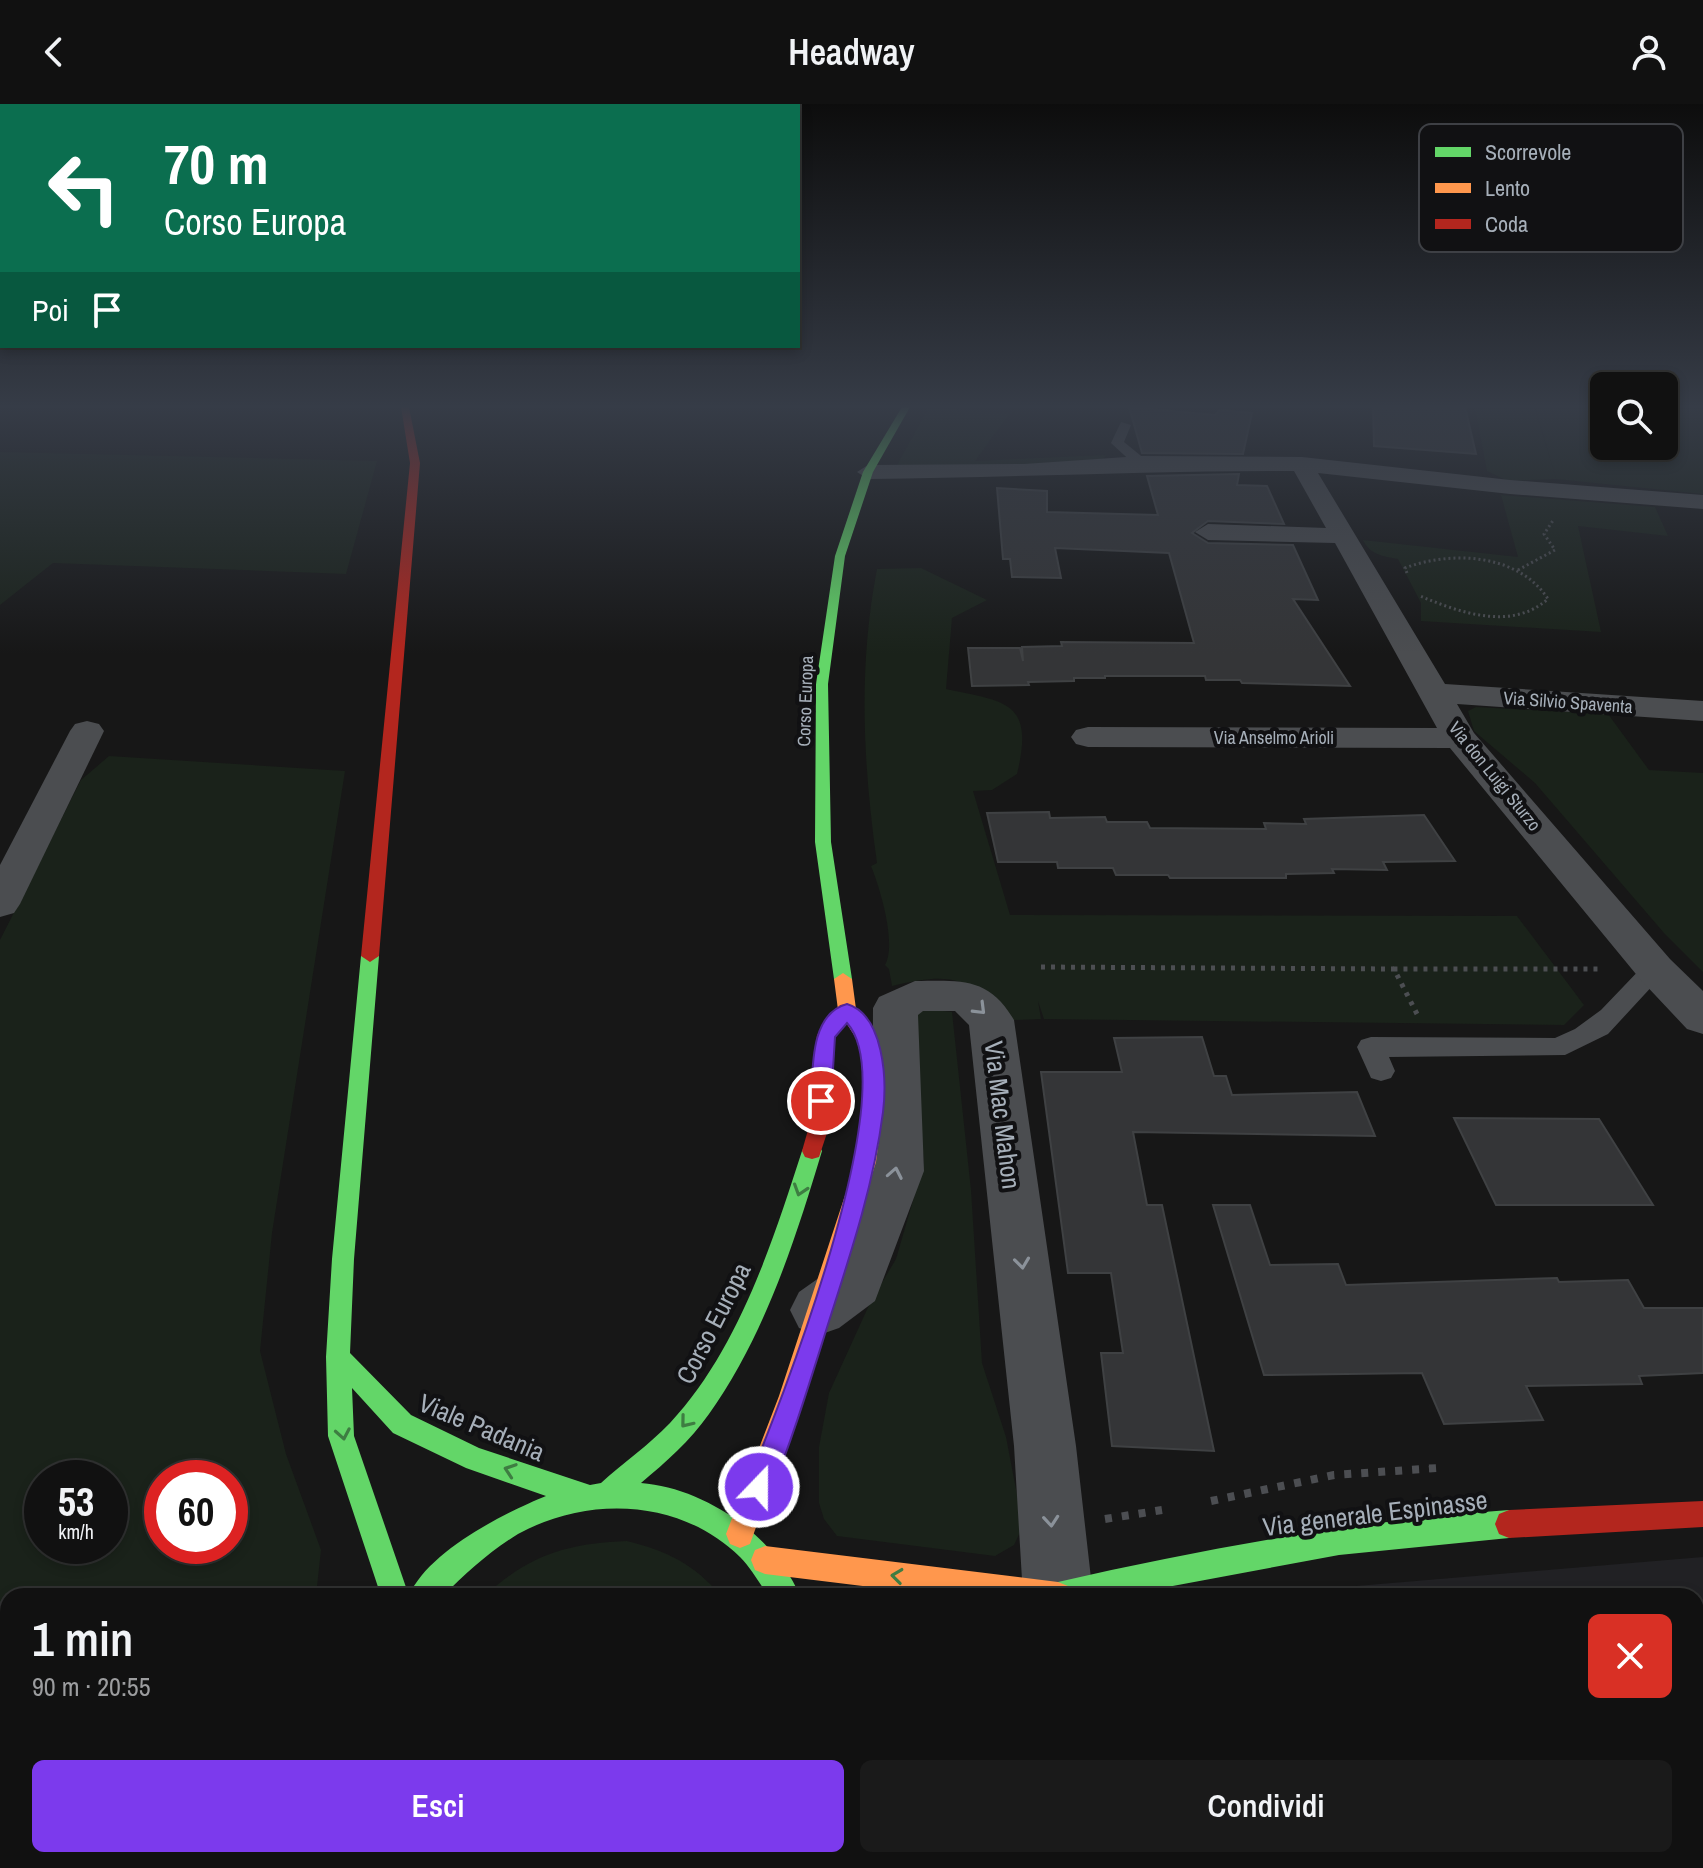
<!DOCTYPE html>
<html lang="it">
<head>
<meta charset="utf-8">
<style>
  :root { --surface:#111; --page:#1a1a1a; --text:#f1f3f6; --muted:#9c9d9f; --line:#303131; --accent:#7c3aed }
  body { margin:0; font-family:"Archivo Narrow",sans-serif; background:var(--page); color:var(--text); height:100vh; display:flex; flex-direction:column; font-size:30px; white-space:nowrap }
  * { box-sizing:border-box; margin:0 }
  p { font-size:26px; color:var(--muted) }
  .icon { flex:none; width:44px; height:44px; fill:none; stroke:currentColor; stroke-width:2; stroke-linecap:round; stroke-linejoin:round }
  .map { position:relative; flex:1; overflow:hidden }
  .panel { position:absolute; left:0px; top:1484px; width:1704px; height:280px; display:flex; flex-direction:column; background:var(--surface); border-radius:24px 24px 0 0; box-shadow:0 4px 12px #0003,0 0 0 2px var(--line) }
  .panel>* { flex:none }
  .hud { position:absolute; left:0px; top:0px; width:800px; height:244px; box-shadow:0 4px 12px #0003,0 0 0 2px var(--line); background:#0b6e4f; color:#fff; overflow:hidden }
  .fabs { position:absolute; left:1590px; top:268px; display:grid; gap:16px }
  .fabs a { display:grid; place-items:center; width:88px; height:88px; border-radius:12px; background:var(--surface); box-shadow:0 4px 12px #0003,0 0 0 2px var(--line); font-size:40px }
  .speed { position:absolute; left:24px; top:1356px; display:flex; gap:16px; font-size:40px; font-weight:700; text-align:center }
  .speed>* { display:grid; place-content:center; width:104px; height:104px; border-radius:50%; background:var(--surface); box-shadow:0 4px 12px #0003,0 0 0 2px var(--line); line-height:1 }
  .speed small { font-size:20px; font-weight:400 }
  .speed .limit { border:12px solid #d22; background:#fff; color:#111 }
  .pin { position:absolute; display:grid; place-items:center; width:68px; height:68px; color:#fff; margin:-34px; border:4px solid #fff; border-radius:50%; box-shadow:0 2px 8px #0007 }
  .me { position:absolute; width:88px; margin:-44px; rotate:22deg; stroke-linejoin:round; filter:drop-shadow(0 0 6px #0008) }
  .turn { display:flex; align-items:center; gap:28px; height:168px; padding:0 32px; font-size:36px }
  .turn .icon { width:104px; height:104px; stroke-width:2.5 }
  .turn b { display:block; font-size:56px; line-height:68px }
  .then { display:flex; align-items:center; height:76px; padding:0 32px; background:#0003; gap:16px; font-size:30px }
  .round { display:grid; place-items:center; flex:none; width:84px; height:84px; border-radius:12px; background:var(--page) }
  .overview { display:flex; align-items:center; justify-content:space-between; height:136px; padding:0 32px }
  h1 { font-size:48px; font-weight:600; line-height:60px }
  .cta { display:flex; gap:16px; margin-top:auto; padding:16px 32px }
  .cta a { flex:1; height:92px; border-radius:12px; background:var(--accent); color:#fff; font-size:32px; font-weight:600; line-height:92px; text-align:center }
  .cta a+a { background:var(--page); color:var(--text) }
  header { display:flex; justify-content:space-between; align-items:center; height:104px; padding:0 32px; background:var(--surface); font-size:36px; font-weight:600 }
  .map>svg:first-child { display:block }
  .built { fill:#212124 }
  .green { fill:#1a221a; fill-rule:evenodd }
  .building { fill:#343537; stroke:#3f4143; stroke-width:2 }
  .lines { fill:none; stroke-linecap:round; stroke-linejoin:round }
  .path-far3 { stroke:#4c4e52; stroke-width:3; stroke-dasharray:2 3; stroke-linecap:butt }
  .path-far2 { stroke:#4c4e52; stroke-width:5; stroke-dasharray:4 6; stroke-linecap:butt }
  .path-far1 { stroke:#4c4e52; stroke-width:6; stroke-dasharray:5 8; stroke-linecap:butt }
  .path { stroke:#4c4e52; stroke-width:8; stroke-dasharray:7 10; stroke-linecap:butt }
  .lane { fill:#4b4d50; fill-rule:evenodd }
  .street { fill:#4b4d50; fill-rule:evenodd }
  .fast { fill:#63d668; fill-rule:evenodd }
  .slow { fill:#ff974d; fill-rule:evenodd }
  .jam { fill:#b3261e; fill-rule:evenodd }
  .oneway { stroke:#8b929a }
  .oneway2 { stroke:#3e7d42 }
  .route { fill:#7c3aed; stroke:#51269a; stroke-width:2 }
  .labels { text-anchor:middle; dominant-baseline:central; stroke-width:8; stroke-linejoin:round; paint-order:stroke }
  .far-street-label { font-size:18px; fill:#a6afb9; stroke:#111113 }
  .near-street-label { font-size:26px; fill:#a6afb9; stroke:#111113 }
  .key { fill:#111113; stroke:#3e4045; stroke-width:2 }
  .key-label { font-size:22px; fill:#a6afb9 }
</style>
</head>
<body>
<header><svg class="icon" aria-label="back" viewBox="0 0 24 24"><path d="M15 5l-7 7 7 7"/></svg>Headway<svg class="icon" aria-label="person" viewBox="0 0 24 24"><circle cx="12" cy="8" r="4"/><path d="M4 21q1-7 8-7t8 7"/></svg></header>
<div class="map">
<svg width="1703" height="1764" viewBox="0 0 1703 1764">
  <rect width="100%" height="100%" fill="#171717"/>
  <path class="built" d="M1703,1453V1764H1188L1185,1756H1696V1492H1238Z"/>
  <g class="green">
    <path d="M929,303L1009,310L975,357L1106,351L1100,359L896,363Z"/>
    <path d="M1475,303H1534L1556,374L1535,303H1604V342H1664V303H1703V390L1556,375L1508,377L1487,367Z"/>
    <path d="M0,348L377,357L346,470L53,459L0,501Z"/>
    <path d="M1501,391L1655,403L1668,432L1578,422L1601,528L1421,517V499L1398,455C1383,452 1370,451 1363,436L1518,453Z"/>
    <path d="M921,464L987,496L952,514L946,585C1005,598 1035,596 1017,670L992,686L973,687L1010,811L1517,812L1584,901L1564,921L1044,915L1038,897L1041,915L1014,916C964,874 957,867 892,882L889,865L885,861C897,840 880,784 871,762L877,759C863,660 858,563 877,465Z"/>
    <path d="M1476,603L1608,610L1649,666L1703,669V868L1664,829L1535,679L1474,627L1468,607Z"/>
    <path d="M109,652L345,667L272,1129L260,1247L286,1350L321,1446L316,1492H8V1748L0,1750V836L81,676ZM42,1374H110V1442H42ZM162,1374H230V1442H162Z"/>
    <path d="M927,905L952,908L971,1086L982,1259L1006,1333L1023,1422L1014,1441L995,1452L837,1432L824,1415L819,1399V1343L829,1289L870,1199L896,1155L924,1059L912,917L917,909Z"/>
    <path d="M627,1437C667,1447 694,1460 721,1492H485C528,1451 569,1439 627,1437Z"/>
    <path d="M426,1756H701L693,1764H429Z"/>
  </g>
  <g class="building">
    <path d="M1129,303L1215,311L1220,306L1252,309L1243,350L1142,349Z"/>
    <path d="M1373,303H1465L1476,350L1374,342Z"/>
    <path d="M1239,370L1237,381L1267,382L1284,420L1208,417L1192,429L1208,439L1293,441L1318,496L1293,495L1350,582L1242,579L1240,576H1206L1205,572H1105V574H1074V577L1028,578L1029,581L972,582L968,544H1020L1023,557L1022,543L1062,542L1061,538L1194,539L1169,449L1055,444L1061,474L1012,473L1010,455H1003L997,384L1047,387V408L1158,411L1147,372Z"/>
    <path d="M1049,708L1050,714L1105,713L1107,718H1147L1150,724L1266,725L1264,719L1306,720L1304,715L1424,711L1455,757L1383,758L1387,766L1332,765L1334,769L1286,770V774H1170L1168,771H1116L1113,764H1058L1057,758H998L987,709Z"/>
    <path d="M1202,933L1214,972H1226L1232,991L1357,988L1375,1032L1133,1028L1147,1101H1162L1214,1347L1112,1342L1101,1249H1123L1111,1169H1068L1041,968H1122L1114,934Z"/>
    <path d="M1454,1014L1599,1015L1653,1101H1496Z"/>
    <path d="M1213,1101H1250L1270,1161L1338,1160L1346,1181L1557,1174L1559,1178L1628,1176L1644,1204H1703V1269L1639,1272L1642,1280L1526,1282L1543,1316L1444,1320L1422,1269L1264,1271Z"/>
  </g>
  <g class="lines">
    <g class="path-far3">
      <path d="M1518,466L1555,446L1544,430L1554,415"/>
      <path d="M1407,469L1405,464C1452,446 1519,450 1548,495C1511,527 1461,509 1420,492"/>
    </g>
    <g class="path-far2">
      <path d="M1041,863L1394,865"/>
      <path d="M1417,910L1394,865H1602"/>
    </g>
    <path class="path-far1" d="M1429,1365L1438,1364"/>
    <g class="path">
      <path d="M1211,1397L1334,1371L1438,1364"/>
      <path d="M1105,1415L1162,1406"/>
      <path d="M1023,1764L1028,1756"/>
    </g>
    <g class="lane">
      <path d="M1121,318L1131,321L1124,338L1146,356V362H1136L1111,339Z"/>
      <path d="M1655,856L1664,859L1668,865L1608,930L1565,951L1389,953L1395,967L1391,974L1381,977L1371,974L1357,943L1361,936L1371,933L1555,934L1575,925L1601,906L1646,859Z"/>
    </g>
    <g class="street">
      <path d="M1141,352L1302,353L1510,376L1703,391V405L1510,390L1318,369L1445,580L1703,597V617L1457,600L1474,629L1670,855L1703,887V930L1687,925L1640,875L1450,644L1088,643L1076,640L1071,633L1076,626L1088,623L1437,624L1335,439L1208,436L1195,428L1208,420L1326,424L1294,367C1152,366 1010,374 868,375L857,368L868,361L1024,360Z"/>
      <path d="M87,617L99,620L104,627L20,800L14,809L0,813V761L70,627L75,620Z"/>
      <path d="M915,877C960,877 988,872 1014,916L1076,1342L1093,1492H1023L1014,1342L969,921L955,907H923L918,911L924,1067L875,1197L839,1224L819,1231L799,1224L790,1206L799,1188L833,1164L872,1067L873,904L879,893Z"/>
    </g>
    <g class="fast">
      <path d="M902,303H910L873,368L845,452L828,580L831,738L852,875L843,881L834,875L815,738L816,580L835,452L863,368Z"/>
      <path d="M370,846L379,852L354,1155L350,1249L411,1311L479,1344L590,1381L601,1379C623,1359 649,1341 670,1319C738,1246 772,1140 802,1047L805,1041L812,1039L819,1041L822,1047C795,1137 764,1233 709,1310C690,1337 666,1358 641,1379C705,1384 775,1432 800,1492H769C759,1479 751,1464 740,1453C681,1395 589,1391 518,1430C490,1447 466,1469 443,1492H381L328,1332L326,1253L332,1155L361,852ZM352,1284L393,1329L466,1364L546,1392C504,1409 427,1448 409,1492L354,1332Z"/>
      <path d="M1509,1406L1519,1410L1523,1420L1519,1430L1509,1434L1339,1451L1119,1492H1044L1048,1482L1058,1478C1207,1444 1356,1417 1509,1406Z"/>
      <path d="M58,1756H103L100,1764H55Z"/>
      <rect x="328" y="1756" width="32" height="8"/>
    </g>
    <g class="slow">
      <path d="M843,869L852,875L856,905L874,933L882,956L884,996L876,1058L803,1292L750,1440L740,1444L730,1440L726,1430L779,1292L856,1058L864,996L862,956L856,934L838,906L834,875Z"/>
      <path d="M765,1442L1058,1478L1068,1482L1072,1492H944L765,1470L755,1466L751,1456L755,1446Z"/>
    </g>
    <g class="jam">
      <path d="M401,303H409L420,359L379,852L370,858L361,852L410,359Z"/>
      <path d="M847,900L856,906L835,933L828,1026L819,1053L812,1055L805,1053L802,1047L808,1026L817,931L840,901Z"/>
      <path d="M1703,1397V1423L1509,1434L1499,1430L1495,1420L1499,1410L1509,1406Z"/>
      <path d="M768,1756H800L797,1764H765Z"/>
    </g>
  </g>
  <defs><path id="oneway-chevron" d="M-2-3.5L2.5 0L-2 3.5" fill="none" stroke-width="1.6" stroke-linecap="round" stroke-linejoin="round" transform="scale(2)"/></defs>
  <g class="oneway">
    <use href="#oneway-chevron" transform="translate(980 905) rotate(45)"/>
    <use href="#oneway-chevron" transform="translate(895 1069) rotate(-79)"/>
    <use href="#oneway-chevron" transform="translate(1022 1159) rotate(83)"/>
    <use href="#oneway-chevron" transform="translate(1051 1417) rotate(85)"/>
  </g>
  <g class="oneway2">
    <use href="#oneway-chevron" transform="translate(800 1086) rotate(108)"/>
    <use href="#oneway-chevron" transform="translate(686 1318) rotate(129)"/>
    <use href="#oneway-chevron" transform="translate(343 1330) rotate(80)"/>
    <use href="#oneway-chevron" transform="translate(510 1366) rotate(-161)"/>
    <use href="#oneway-chevron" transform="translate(897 1472) rotate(-173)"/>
  </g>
  <linearGradient id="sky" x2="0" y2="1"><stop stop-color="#0d0d0d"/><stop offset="0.55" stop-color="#363c47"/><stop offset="1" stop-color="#363c47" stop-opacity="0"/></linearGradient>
  <rect width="1703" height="550" fill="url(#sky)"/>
  <path class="route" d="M847,900C884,911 887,976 883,1008C874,1079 852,1146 830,1214C811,1274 793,1334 769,1393L759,1397L750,1393L746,1383C779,1304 906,984 847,919L835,933L831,997L821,1004L811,997C813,967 809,910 847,900Z"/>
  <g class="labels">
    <g class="far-street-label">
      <text transform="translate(805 597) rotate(-88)">Corso Europa</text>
      <text transform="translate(1568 598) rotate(4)">Via Silvio Spaventa</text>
      <text x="1274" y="633">Via Anselmo Arioli</text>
      <text transform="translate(1495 672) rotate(51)">Via don Luigi Sturzo</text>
    </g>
    <g class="near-street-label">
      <text transform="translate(1003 1011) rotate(83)">Via Mac Mahon</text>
      <text transform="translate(713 1219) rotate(-63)">Corso Europa</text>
      <text transform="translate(482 1323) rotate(23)">Viale Padania</text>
      <text transform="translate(1375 1409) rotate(-7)">Via generale Espinasse</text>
    </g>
  </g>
  <rect x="1419" y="20" width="264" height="128" rx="12" class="key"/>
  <rect x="1435" y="43" width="36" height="10" fill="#63d668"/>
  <rect x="1435" y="79" width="36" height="10" fill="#ff974d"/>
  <rect x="1435" y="115" width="36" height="10" fill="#b3261e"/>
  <g class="key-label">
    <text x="1485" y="56">Scorrevole</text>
    <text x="1485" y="92">Lento</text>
    <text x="1485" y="128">Coda</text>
  </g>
</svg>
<div class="fabs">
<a><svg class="icon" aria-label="search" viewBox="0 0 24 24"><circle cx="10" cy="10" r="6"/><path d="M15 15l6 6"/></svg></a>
</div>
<div class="speed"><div>53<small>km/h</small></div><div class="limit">60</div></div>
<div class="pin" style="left:821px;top:997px;background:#d93025"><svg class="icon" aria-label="arrive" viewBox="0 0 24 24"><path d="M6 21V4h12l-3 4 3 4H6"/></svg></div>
<svg class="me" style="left:759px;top:1383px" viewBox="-20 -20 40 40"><circle r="17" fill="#7c3aed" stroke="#fff" stroke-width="3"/><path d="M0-11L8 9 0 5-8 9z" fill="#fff"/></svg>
<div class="hud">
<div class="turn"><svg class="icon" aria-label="left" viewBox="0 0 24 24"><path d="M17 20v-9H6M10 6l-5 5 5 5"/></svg><div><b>70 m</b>Corso Europa</div></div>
<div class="then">Poi<svg class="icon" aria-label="arrive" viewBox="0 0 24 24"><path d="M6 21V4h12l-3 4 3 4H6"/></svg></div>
</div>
<section class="panel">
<div class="overview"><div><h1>1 min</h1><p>90 m · 20:55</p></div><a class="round" style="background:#d93025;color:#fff"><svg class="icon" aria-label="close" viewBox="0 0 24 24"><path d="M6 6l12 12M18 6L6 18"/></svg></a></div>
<div class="cta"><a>Esci</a><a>Condividi</a></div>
</section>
</div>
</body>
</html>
